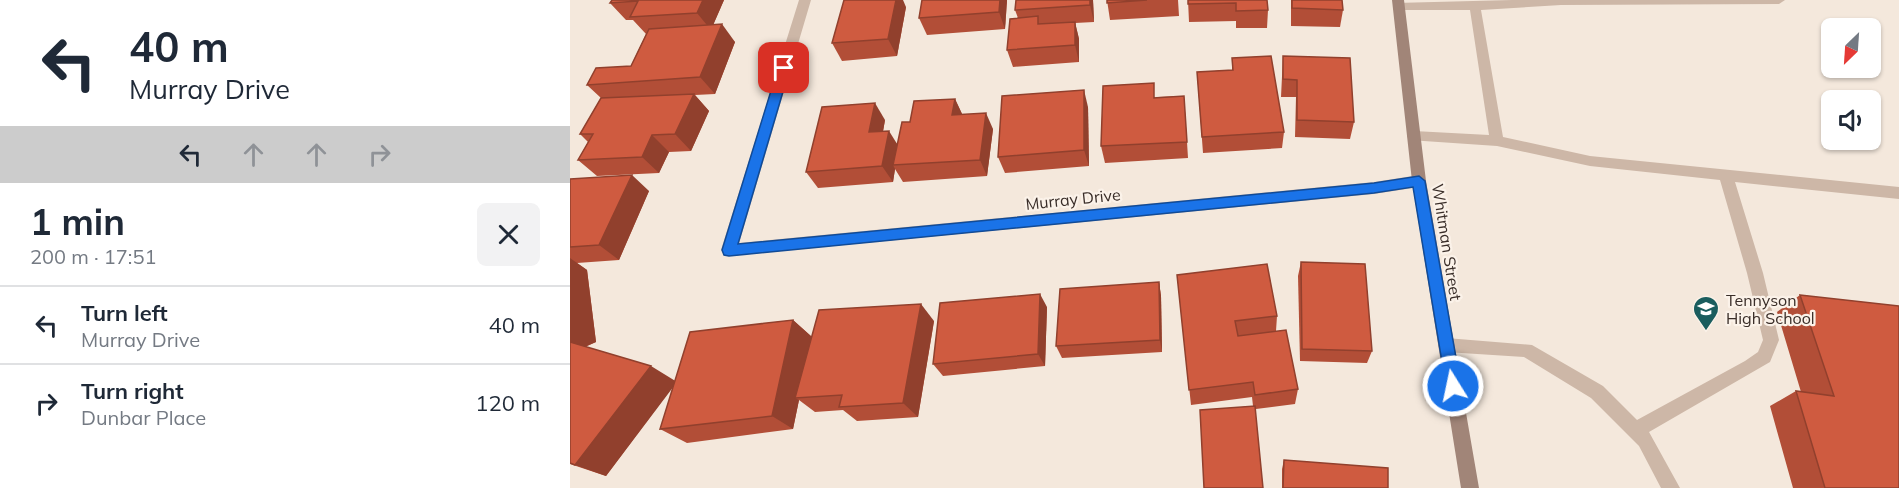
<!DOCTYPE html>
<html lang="en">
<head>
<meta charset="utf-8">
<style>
  :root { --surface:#fff; --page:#f2f2f3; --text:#1f2937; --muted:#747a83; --line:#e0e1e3 }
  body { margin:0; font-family:Mulish,sans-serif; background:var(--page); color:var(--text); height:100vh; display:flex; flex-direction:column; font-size:22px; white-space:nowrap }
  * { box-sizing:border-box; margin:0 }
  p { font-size:20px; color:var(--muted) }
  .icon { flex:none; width:33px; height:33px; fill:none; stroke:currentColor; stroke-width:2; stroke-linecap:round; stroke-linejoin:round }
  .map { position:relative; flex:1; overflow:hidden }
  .side { display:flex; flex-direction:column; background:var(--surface); width:570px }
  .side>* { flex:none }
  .top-card { background:#fff; color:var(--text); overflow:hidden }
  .needle { width:39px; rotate:205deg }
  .fabs { position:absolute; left:1251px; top:18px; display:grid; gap:12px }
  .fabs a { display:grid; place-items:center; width:60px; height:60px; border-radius:9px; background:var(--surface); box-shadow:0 2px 4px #0004; font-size:30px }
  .pin { position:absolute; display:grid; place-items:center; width:51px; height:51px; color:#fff; margin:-26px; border-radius:12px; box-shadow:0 3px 9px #0006 }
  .me { position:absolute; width:66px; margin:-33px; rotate:350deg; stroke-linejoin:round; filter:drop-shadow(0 0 4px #0008) }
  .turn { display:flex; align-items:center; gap:21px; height:126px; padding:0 30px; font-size:27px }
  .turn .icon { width:78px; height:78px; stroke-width:2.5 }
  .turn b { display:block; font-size:42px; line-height:51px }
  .lanes { display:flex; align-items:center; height:57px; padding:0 30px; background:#0003; justify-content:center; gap:30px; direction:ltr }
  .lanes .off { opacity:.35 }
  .round { display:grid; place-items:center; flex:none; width:63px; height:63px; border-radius:9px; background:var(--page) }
  .summary { display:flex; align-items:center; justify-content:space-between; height:102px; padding:0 30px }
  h1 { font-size:36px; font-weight:700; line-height:45px }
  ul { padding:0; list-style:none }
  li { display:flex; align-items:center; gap:18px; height:78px; padding:0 30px; border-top:2px solid var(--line) }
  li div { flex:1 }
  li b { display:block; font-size:22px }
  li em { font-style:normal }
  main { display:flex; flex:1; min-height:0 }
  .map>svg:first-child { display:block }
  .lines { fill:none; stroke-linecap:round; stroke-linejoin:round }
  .lane { fill:#cdb7a7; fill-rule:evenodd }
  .street { fill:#cdb7a7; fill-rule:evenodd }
  .secondary { fill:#a18578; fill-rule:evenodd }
  .wall { fill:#b24e37 }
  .shaded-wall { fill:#91402d }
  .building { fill:#cf5b40; stroke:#91402d; stroke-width:1.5 }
  .route { fill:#1a73e8; stroke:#114b97; stroke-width:1.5 }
  .labels { text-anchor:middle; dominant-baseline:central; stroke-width:4.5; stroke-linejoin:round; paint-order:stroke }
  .street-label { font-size:16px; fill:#392d28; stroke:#fbf2e9 }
  .poi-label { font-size:16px; fill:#392d28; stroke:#fbf2e9; text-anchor:start }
</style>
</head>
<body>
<main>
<section class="side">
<div class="top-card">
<div class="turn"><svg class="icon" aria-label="left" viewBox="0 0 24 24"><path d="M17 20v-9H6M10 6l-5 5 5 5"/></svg><div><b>40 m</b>Murray Drive</div></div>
<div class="lanes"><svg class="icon" aria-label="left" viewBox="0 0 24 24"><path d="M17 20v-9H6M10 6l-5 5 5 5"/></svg><svg class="icon off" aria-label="ahead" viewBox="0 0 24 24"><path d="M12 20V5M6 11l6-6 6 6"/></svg><svg class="icon off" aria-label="ahead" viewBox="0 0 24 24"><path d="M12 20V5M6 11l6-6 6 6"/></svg><svg class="icon off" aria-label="right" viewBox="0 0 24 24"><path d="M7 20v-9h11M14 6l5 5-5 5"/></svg></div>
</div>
<div class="summary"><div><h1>1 min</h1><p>200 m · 17:51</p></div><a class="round"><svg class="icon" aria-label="close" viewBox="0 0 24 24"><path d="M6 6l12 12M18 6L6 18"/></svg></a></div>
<ul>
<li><svg class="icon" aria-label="left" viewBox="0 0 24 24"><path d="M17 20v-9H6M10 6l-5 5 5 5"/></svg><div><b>Turn left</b><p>Murray Drive</p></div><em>40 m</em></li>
<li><svg class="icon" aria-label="right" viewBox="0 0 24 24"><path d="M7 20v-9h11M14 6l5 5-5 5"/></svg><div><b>Turn right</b><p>Dunbar Place</p></div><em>120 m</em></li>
</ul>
</section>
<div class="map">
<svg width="1329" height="488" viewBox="0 0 1329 488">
  <rect width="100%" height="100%" fill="#f4e8dc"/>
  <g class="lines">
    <path class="lane" d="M942,0H1215L1209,4L991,5L911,10L933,137L1020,156L1329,187V199L1165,182L1193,273L1209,340L1200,362L1079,432L1110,488H1091L1069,446L1021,398L954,357L876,352L870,350L868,345L870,340L876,338L962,345L1033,386L1067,420L1175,361L1188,352L1193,340L1177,273L1150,180L1020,166L927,146L839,140L837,136L839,132L844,131L919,135L900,10H829L823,6L825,3Z"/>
    <path class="street" d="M229,0H241L169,243L804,182L849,175L854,177L856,181L854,185L849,187L804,194L159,256L154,254L151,250Z"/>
    <path class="secondary" d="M822,0H834L856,181L909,488H891L842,181Z"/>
  </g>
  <g class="wall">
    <path d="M42,0H154L143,25L165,42L145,94L125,95L139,111L121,151L99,152L89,173L27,176L8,160L18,142L10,134L31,98L17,85L61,66L76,34L63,20H56L40,3Z"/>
    <path d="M352,0H437L435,29L357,35L349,18Z"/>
    <path d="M523,0L524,22L505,23L509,39V62L443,67L437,50L448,18L445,10Z"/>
    <path d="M537,0H608L609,16L540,20Z"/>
    <path d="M618,0H697L698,10L697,28H666V21L619,22Z"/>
    <path d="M721,0H772L773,10L770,27L721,26Z"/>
    <path d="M336,7L327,56L272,61L262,43Z"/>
    <path d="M713,56L784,122L780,139L725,137L726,97H711Z"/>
    <path d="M662,58L714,132L712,148L633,153L627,72L662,70Z"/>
    <path d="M614,96L618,158L535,163L531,146L586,97Z"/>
    <path d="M385,99L392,114L423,129L417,176L333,182L325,169L323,182L248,188L236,172L315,120L313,131L327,144L340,122Z"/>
    <path d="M518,107L519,166L435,173L428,157Z"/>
    <path d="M0,179L79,191L49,260L7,263L17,270L26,342L15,347L105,381L223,320L242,337L364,321L348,417L287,421L273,410L245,412L229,400L223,429L117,443L90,429L104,385L36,476L0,464Z"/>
    <path d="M731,262L802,351L797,363L730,361L728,276Z"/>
    <path d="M607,275L707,316L706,331L728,389L725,404L686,409L683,406L682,397L621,405Z"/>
    <path d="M589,282L591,296L592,352L492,358L486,346Z"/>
    <path d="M1230,295L1329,488H1223L1200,406L1226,391L1231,392L1207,312Z"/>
    <path d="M477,307L475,366L373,376L363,364Z"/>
    <path d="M714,460L818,488H712V469Z"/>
  </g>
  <g class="shaded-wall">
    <path d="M133,0H154L141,30L127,13Z"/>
    <path d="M326,0H333L336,7L327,56L318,39Z"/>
    <path d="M430,0H437L435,29L429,12Z"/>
    <path d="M520,0H523L524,22L520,5Z"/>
    <path d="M505,22L509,39V62L505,45Z"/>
    <path d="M152,24L165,42L145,94L130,77Z"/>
    <path d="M514,90L518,107L519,166L514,150Z"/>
    <path d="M124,94L139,111L121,151L105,134Z"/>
    <path d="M385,99L393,116L382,115Z"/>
    <path d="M305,103L315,120L310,149L299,132Z"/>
    <path d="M416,113L423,129L417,176L410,160Z"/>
    <path d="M319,131L329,147L323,165L325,169L323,182L312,166Z"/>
    <path d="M82,135L99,152L89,173L72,157Z"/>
    <path d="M62,175L79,191L49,260L29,245Z"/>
    <path d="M0,258L17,270L26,342L0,353Z"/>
    <path d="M589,282L591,296L592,352L590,340Z"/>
    <path d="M470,294L477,307L475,366L468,354Z"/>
    <path d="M351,304L364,321L348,417L333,403Z"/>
    <path d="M223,320L242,337L225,398L229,400L223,429L202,416Z"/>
    <path d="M81,366L107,382L36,476L5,465Z"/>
  </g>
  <g class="building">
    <path d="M42,0H133L127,13L60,17L68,1L40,3Z"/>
    <path d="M274,0H326L318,39L262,43Z"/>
    <path d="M352,0H430L429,12L349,18Z"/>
    <path d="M446,0H520V5L445,10Z"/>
    <path d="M537,0H577L537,3Z"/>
    <path d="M618,0H697L698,10L666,11V3L618,4Z"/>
    <path d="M722,0H772L773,10L722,8Z"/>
    <path d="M468,16V24L505,22V45L437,50L440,19Z"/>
    <path d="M152,24L130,77L17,85L26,68L61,66L79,29Z"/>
    <path d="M701,56L714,132L632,137L627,72L663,70L662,58Z"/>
    <path d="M713,56L780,58L784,122L727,120V80L713,79Z"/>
    <path d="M584,83V98L614,96L617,142L531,146L533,86Z"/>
    <path d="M514,90V150L428,157L432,96Z"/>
    <path d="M124,94L105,134L82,135L72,157L8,160L23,134H10L31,98Z"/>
    <path d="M385,99L382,115L416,113L410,160L323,165L332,122H340L344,101Z"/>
    <path d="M305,103L299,132L319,131L312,166L236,172L252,107Z"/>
    <path d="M62,175L29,245L0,247V179Z"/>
    <path d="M731,262L795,264L802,351L732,349Z"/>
    <path d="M697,264L707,316L665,321L668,336L716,330L728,389L685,395L683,382L619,390L607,275Z"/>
    <path d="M589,282L590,340L486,346L490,289Z"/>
    <path d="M470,294L468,354L363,364L370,303Z"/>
    <path d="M1230,295L1329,306V488H1255L1226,391L1264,396Z"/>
    <path d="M351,304L333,403L269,407L272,395L225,398L249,310Z"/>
    <path d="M223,320L202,416L90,429L120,332Z"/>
    <path d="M0,342L81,366L5,465L0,463Z"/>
    <path d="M685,406L693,488H634L630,410Z"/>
    <path d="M714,460L818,468V488H713Z"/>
  </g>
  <path class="route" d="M214,64L220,68L168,244L804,183L849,176L855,181L891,386L889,391L883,393L878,391L876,386L843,187L804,193L159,256L154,255L152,250L208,68Z"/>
  <defs>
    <symbol id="school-pin" viewBox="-11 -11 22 30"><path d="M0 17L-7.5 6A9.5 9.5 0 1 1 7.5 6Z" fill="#1a5d5e" stroke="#fbf2e9"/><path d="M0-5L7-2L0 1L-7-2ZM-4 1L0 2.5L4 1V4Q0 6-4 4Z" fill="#fff"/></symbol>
  </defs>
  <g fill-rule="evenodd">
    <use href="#school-pin" x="1121" y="294" width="30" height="40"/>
  </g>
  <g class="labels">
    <g class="street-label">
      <text transform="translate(503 199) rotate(-6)">Murray Drive</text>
      <text transform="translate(877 242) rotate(81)">Whitman Street</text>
    </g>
    <g class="poi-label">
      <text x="1156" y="300">Tennyson<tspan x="1156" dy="18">High School</tspan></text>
    </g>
  </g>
</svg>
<div class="fabs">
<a><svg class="needle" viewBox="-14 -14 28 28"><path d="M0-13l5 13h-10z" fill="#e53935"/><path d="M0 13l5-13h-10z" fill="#747a83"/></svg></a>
<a><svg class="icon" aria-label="sound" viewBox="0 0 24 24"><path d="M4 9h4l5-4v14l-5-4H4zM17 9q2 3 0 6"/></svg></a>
</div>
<div class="pin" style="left:214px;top:68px;background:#d93025"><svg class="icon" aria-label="arrive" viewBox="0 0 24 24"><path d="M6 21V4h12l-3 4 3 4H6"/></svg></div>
<svg class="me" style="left:883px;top:386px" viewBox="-20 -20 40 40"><circle r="17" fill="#1a73e8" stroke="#fff" stroke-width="3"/><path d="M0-11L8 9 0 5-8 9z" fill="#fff"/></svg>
</div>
</main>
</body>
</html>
